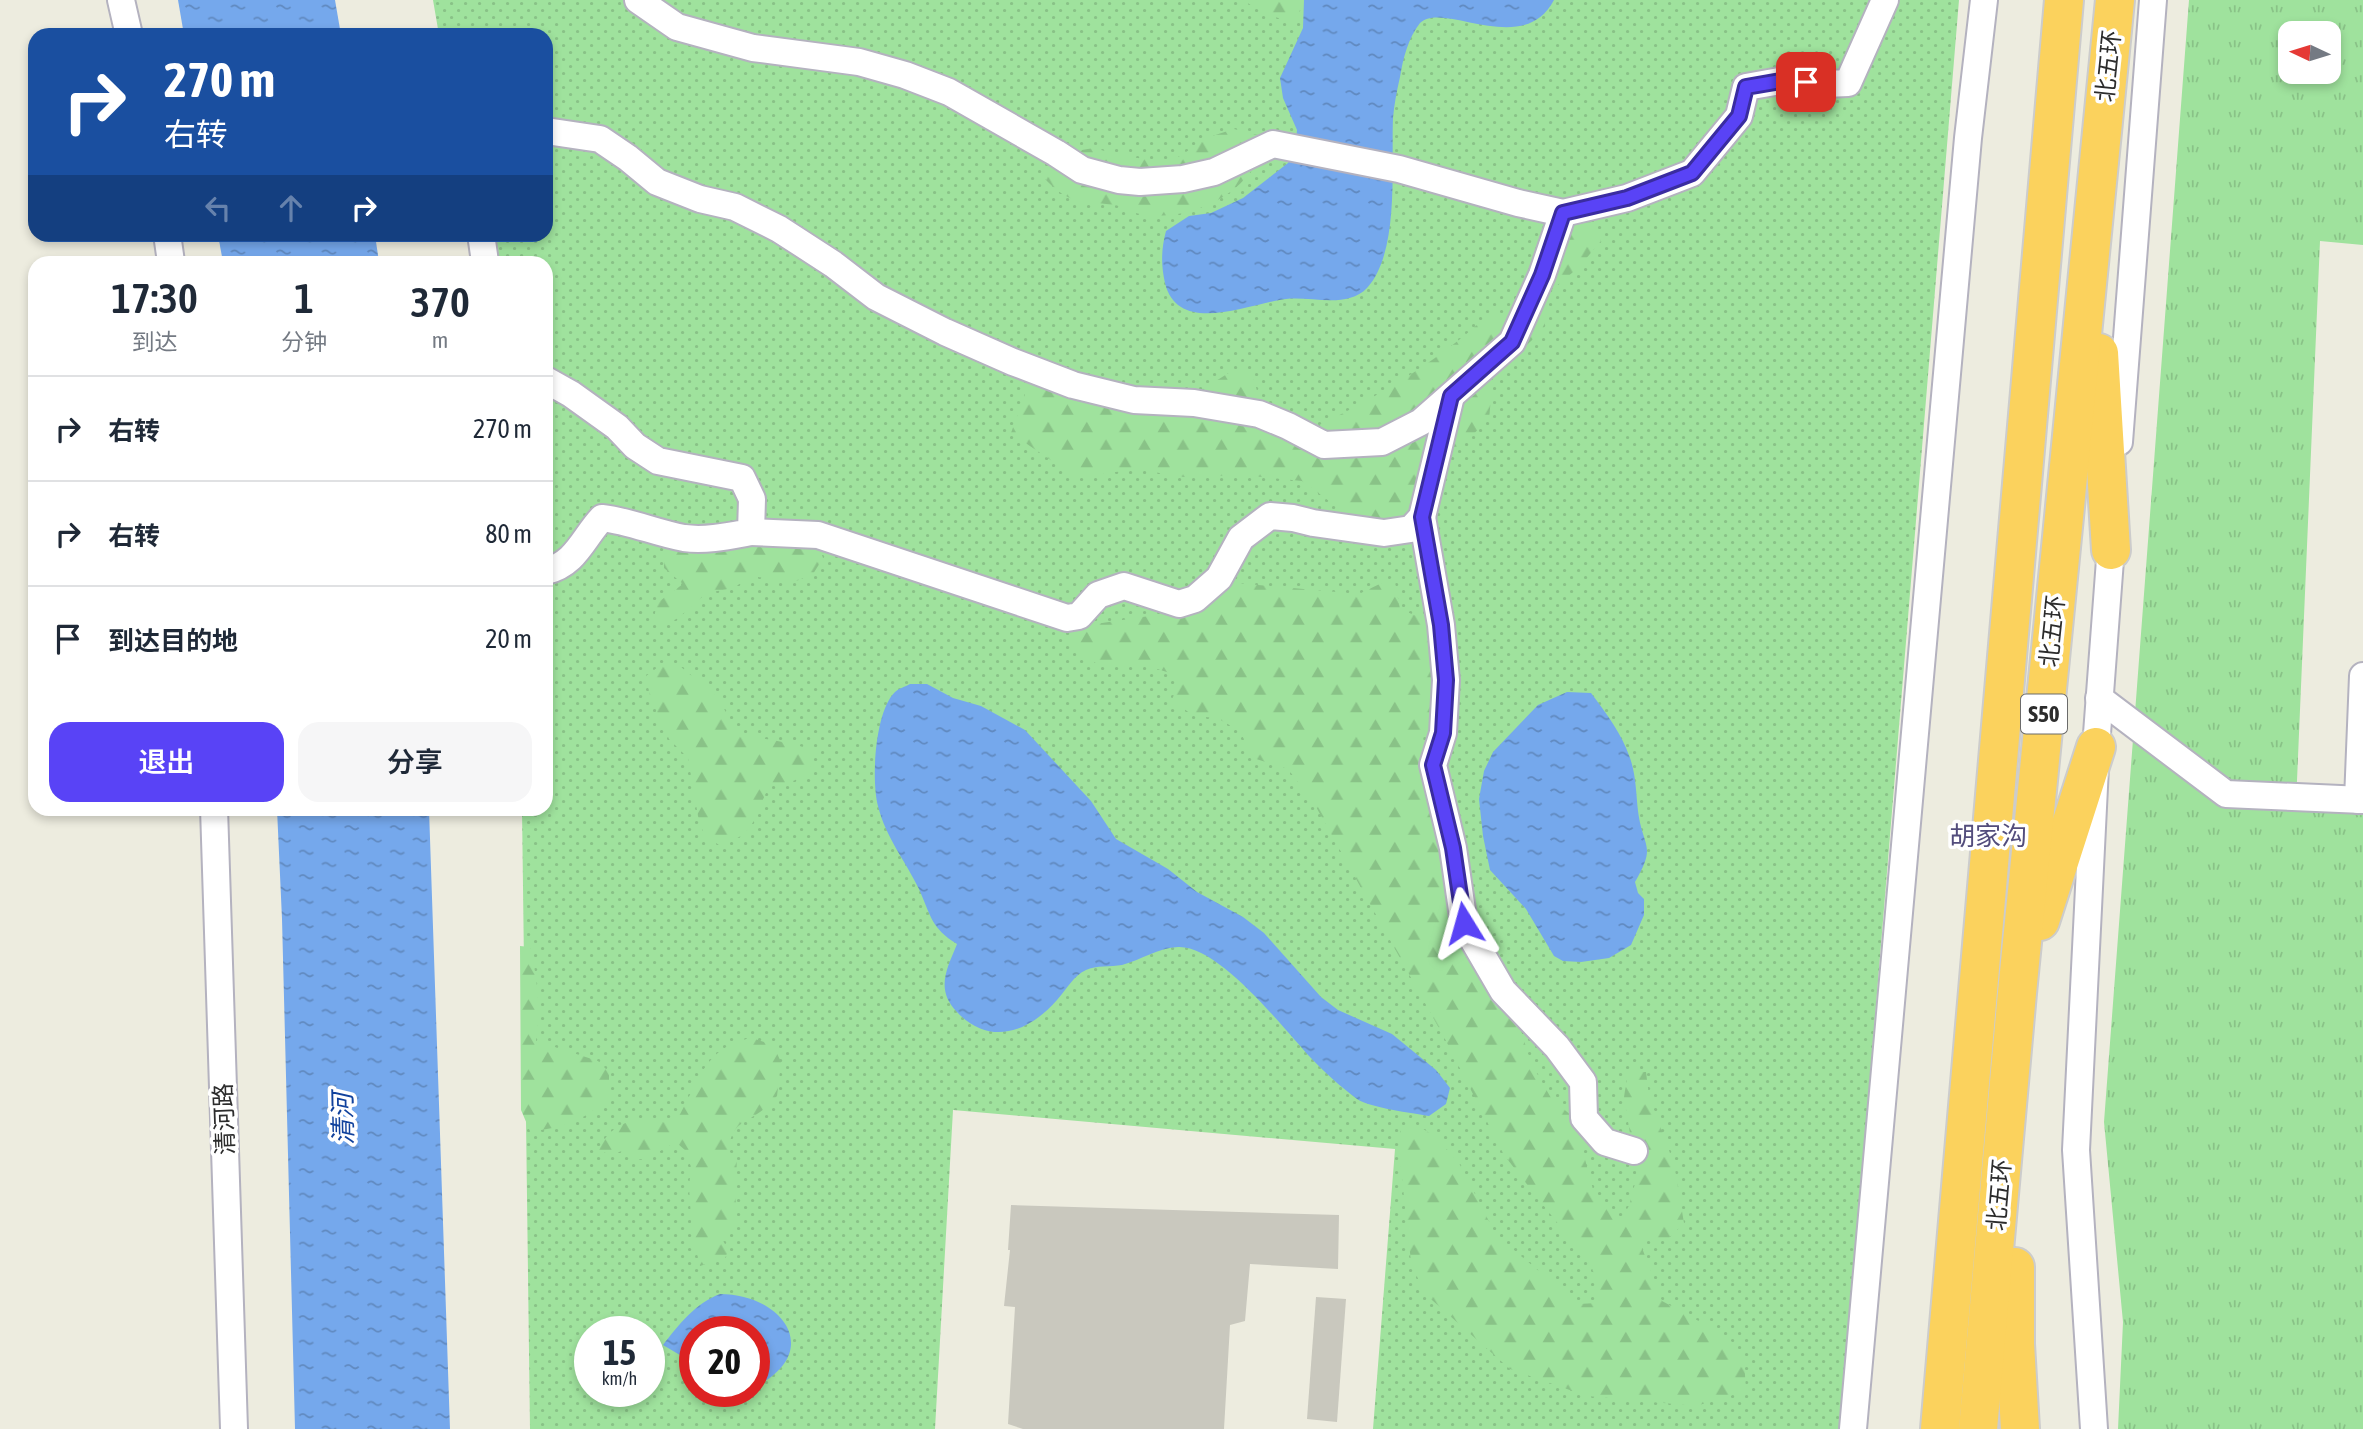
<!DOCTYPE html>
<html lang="zh">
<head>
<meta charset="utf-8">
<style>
  :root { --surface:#fff; --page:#f6f6f7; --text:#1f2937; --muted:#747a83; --line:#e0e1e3; --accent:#5943f6 }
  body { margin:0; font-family:"Asap Condensed","Noto Sans SC",sans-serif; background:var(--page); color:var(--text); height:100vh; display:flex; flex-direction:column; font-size:26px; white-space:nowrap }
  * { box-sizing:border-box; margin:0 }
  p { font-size:23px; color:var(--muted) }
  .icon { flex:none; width:38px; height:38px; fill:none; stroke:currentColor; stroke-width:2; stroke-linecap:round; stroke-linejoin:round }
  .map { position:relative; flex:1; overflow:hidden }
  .drawer { position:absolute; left:28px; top:256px; width:525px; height:560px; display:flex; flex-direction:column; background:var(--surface); border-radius:21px; box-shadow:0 4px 10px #0003 }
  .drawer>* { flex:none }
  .guide { position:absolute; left:28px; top:28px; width:525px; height:214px; border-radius:21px; box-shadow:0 4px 10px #0003; background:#1a4fa0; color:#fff; overflow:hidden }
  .needle { width:46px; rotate:274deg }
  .controls { position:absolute; left:2278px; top:21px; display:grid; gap:14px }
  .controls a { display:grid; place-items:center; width:63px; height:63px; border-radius:14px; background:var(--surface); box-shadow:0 4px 10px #0003; font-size:35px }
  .speed { position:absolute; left:574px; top:1316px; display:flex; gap:14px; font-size:35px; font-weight:700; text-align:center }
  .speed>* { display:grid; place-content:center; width:91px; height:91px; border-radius:50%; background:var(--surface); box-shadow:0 4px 10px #0003; line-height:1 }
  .speed small { font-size:18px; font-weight:400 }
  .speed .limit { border:10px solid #d22; background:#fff; color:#111 }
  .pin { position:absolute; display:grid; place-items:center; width:60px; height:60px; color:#fff; margin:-30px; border-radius:14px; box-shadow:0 4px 10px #0006 }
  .me { position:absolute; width:77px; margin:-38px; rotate:352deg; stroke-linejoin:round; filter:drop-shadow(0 0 5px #0008) }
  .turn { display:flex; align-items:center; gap:24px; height:147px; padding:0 21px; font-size:32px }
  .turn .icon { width:91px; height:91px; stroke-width:2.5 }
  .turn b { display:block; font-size:49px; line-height:60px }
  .lanes { display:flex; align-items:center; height:66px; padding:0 21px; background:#0003; justify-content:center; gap:35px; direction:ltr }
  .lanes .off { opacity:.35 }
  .eta { display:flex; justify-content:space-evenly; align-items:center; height:119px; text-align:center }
  .eta b { font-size:42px; font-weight:600; line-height:49px }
  .cta { display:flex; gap:14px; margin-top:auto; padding:14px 21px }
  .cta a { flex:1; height:80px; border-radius:21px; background:var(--accent); color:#fff; font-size:28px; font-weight:600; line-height:80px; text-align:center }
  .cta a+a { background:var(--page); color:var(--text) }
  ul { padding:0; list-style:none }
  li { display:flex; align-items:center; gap:21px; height:105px; padding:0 21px; border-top:2px solid var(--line) }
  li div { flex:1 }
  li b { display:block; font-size:26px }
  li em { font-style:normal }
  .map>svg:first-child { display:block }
  .grass { fill:url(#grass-dots); fill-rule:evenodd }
  .forest { fill:url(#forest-firs) }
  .park { fill:url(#park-tufts); fill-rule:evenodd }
  .water { fill:url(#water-ripples) }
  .building { fill:#c9c8be }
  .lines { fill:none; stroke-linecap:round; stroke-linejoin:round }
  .minor-casing { stroke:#b4b2bf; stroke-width:30 }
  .highway-casing { stroke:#ccc; stroke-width:42 }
  .minor { stroke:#fff; stroke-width:26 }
  .highway { stroke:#fbd25d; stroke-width:38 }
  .route-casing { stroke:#3a2ca0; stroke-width:18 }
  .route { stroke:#5943f6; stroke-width:12 }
  .labels { text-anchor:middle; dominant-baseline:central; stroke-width:7; stroke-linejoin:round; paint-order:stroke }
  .shield { fill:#fff; stroke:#6b6b6b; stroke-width:2 }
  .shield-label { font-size:23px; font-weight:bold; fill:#2c2c2c }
  .street-label { font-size:24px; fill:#2c2c2c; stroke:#fff }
  .neighbourhood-label { font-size:26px; fill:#534d7c; stroke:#fff }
  .water-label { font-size:26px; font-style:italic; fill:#10419c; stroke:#fff }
</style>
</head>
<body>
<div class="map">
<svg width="2363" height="1429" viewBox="0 0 2363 1429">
  <defs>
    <pattern id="grass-dots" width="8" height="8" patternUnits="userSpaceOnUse" patternTransform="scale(1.75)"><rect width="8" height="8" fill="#9fe29d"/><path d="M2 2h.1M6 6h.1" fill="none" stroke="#89c287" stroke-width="1.8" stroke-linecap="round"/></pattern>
    <pattern id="forest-firs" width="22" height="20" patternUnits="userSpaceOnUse" patternTransform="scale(1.75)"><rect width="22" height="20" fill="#9fe29d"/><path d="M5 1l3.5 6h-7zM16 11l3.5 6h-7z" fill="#89c287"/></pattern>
    <pattern id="park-tufts" width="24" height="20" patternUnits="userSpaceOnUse" patternTransform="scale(1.75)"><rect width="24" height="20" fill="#9fe29d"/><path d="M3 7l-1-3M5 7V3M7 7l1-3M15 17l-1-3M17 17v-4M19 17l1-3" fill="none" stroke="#89c287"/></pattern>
    <pattern id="water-ripples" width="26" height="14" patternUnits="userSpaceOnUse" patternTransform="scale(1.75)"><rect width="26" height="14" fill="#75a8ec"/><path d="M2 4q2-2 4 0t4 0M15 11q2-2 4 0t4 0" fill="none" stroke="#6089bf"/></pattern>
  </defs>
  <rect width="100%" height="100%" fill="#edecdf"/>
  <path class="grass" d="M433,0H1959L1841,1429H1373L1395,1149L953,1110L935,1429H530L522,809L546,808V262H481L476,235L546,234V35H439ZM590,1332H649V1391H590ZM695,1332H754V1391H695Z"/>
  <g class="forest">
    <path d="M1243,0H1301L1302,1L1298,18C1280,24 1258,10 1243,0Z"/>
    <path d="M1234,129L1266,137C1256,192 1192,223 1140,214C1131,213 1124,206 1115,205C1077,200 1071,206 1042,176L1055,162L1070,152L1094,148L1119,155L1169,163L1209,137Z"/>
    <path d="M1586,214L1601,241L1578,268L1549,292L1544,329L1518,353L1494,367L1489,419L1461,446L1445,448L1419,501L1386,543L1302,481L1242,475L1184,477L1135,469L1077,478L1011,433L1028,386L1052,374L1145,395L1195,394L1235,369L1252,374L1258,394L1253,415L1301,434C1368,402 1435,365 1489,314L1510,317L1552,219Z"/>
    <path d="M818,543L823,558L813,574L794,582L758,577L746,580L733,588L707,593L678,618L660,628L653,623L657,603L683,584L664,568V550L716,546Z"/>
    <path d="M1394,577L1400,609L1426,620L1436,708L1424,731L1421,764L1460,946L1518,1021L1531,1063L1551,1098L1574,1118L1595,1197L1620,1220L1629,1206L1637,1176L1624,1097L1628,1072H1646L1649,1096L1674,1164L1684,1223L1668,1239L1639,1240L1662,1301L1728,1337L1744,1359L1746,1391L1696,1406L1587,1396L1510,1369L1424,1293L1411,1262L1401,1169L1400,1129L1412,1122L1436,1137L1459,1163L1496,1235L1578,1304L1598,1303L1592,1267L1504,1155L1445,1039L1315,805L1288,769L1253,758L1240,731L1217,718L1194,716L1180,706L1169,705L1179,685L1173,674L1148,666L1101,667L1074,647L1067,637L1082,626L1203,608L1225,582L1359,594Z"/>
    <path d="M662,664H678C689,675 702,683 713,693C724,704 729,720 735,733C762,739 787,741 813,750L810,773L791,782L770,785C753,816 758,835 719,845L704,835L698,816L688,758L669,739L650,696L646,676Z"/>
    <path d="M520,946L530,947C538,980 540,1007 536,1041L598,1061L609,1072V1098C582,1121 566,1128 530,1131L521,1110Z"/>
    <path d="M752,1038L773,1045L781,1062L777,1096C772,1101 766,1108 760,1112C741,1125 733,1123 728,1150L737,1160L735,1191L737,1218L723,1241L729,1250L725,1258L700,1266L692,1232L689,1187L691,1167L686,1151L677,1143C666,1145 647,1162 638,1159C634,1158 627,1153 622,1151L610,1155L599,1150C606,1131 624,1120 644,1119C658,1118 663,1126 677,1120C698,1084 704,1046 752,1038Z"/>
  </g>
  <path class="park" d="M2189,0H2363V245L2320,241L2296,804L2363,810V1429H2118L2123,1322L2104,1122ZM2291,33H2329V72H2291Z"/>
  <g class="water">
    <path d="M178,0H335L341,35H184Z"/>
    <path d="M1304,0H1554C1523,59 1443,0 1420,23C1408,38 1403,59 1400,77C1397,90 1394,105 1393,118C1391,165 1400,252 1367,288C1347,309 1311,296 1286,299C1250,303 1178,337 1165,283C1161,265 1161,250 1166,231L1189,216L1211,213L1243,198L1288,163L1295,149L1297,130L1283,98L1280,78L1303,28Z"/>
    <path d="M218,235H375L379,262H223Z"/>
    <path d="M910,684H927L953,698L981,706L1025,730L1091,801L1116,839L1168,869L1197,892L1243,917L1264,933L1321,997L1338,1010L1392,1034L1436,1070L1450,1088L1446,1104L1429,1116C1412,1113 1371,1108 1357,1099C1341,1087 1323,1071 1310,1057C1283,1028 1219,945 1178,947C1158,948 1141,960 1122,965C1111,967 1096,965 1086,970C1073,976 1067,989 1057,1000C1029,1032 990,1047 957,1012C935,989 947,969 957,944C931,928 931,916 919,889C906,862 885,836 878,806C871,780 875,711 895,692C899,688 905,687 910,684Z"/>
    <path d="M1567,692L1591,693C1606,713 1622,734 1630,758C1636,775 1636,793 1638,811C1643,849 1657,844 1635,882L1638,893L1644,899V915L1631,945L1609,958L1581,962L1563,961L1554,956L1526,909L1490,870L1483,836L1479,799L1484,771L1493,752L1538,705Z"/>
    <path d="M277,809H429L450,1429H295L282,919Z"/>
    <path d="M720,1294C782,1294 825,1351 755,1387L754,1332H695V1364L663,1345C679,1324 696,1303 720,1294Z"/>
  </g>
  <g class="building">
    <path d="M1011,1205L1339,1215L1338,1269L1250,1264L1245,1321L1230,1325L1224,1429H1023L1008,1424L1015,1307L1004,1306L1010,1250H1008Z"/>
    <path d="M1316,1297L1346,1299L1337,1422L1307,1419Z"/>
  </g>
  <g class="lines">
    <defs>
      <g id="minor">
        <path d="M121,0L129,35"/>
        <path d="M638,0L677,27L753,48L859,62L905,75L949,92L1056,153L1082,170L1119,180L1140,182L1183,179L1214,172L1273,144L1399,169L1518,203L1563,213L1627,198L1692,173L1739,116L1746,87L1786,80L1825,84L1848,83L1885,0"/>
        <path d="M546,131L600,139L628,158L657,182L700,199L735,207L779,229L833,264L876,297L945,332L1013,362L1073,385L1134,400L1194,403L1259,414L1288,426L1324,445L1382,442L1421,422L1512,342L1542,275L1563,213"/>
        <path d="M167,234L171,262"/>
        <path d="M481,234L485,262"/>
        <path d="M546,380L571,394L617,427L635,446L658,461L742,478L752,499L751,532C729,536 706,541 684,538C656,533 630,521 602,518C583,538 576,564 546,571"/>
        <path d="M2119,442L2153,0"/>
        <path d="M1422,517L1441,625L1446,680L1443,733L1433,765L1453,848L1464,924L1503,991L1557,1047L1583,1082L1584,1118L1605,1142L1634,1151"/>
        <path d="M751,532L818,535L1067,618L1079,616L1098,595L1124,586L1179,604L1195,599L1219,578L1241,538L1270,516L1293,518L1313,523L1384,533L1411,529L1422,517L1451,396"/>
        <path d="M2099,698L2226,794L2363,800"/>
        <path d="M2358,800L2363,676"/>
        <path d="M214,808L234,1429"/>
        <path d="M1853,1429L1968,138L1984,0"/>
        <path d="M2094,1429L2076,1150L2096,747L2112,533"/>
      </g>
      <g id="highway">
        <path d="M2099,353L2111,550"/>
        <path d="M2040,921L2096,747"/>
        <path d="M2015,1267V1344L2020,1429"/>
        <path d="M1940,1429L2064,0"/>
        <path d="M1978,1429L2017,993L2115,0"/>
      </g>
    </defs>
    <use href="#minor" class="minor-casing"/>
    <use href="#highway" class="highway-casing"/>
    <use href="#minor" class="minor"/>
    <use href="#highway" class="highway"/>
  </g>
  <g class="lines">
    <defs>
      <path id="route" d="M1464,923L1453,848L1433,765L1443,733L1446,680L1441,625L1422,517L1451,396L1512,342L1542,275L1563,213L1627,198L1692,173L1739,116L1746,87L1786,80L1806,82"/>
    </defs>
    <use href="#route" class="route-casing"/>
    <use href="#route" class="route"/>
  </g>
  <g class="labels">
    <rect class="shield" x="2021" y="694.5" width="46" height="39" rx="5"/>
    <g class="shield-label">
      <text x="2044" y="714">S50</text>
    </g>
    <g class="street-label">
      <text transform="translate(2108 66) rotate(-84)">北五环</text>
      <text transform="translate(2052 631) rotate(-84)">北五环</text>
      <text transform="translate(224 1119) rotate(-92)">清河路</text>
      <text transform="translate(1999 1195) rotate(-85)">北五环</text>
    </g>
    <g class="neighbourhood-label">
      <text x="1988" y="836">胡家沟</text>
    </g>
    <g class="water-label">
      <text transform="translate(343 1119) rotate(-91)">清河</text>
    </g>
  </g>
</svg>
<div class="controls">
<a><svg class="needle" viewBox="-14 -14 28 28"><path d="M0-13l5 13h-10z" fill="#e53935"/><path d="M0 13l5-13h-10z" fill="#747a83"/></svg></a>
</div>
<div class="speed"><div>15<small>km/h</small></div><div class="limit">20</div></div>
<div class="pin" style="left:1806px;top:82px;background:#d93025"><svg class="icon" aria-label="arrive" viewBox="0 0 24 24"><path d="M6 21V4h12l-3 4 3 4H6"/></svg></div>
<svg class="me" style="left:1464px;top:923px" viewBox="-20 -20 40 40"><path d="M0-17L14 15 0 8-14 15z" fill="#5943f6" stroke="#fff" stroke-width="4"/></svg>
<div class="guide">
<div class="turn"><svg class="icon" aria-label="right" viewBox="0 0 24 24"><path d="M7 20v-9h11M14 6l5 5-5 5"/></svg><div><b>270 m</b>右转</div></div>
<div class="lanes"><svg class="icon off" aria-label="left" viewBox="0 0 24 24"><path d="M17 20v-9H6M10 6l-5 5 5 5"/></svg><svg class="icon off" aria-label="ahead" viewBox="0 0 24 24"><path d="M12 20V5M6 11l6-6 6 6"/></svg><svg class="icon" aria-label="right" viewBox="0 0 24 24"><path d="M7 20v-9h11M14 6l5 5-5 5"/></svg></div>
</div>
<section class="drawer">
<div class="eta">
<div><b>17:30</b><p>到达</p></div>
<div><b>1</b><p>分钟</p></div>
<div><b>370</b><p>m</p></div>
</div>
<ul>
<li><svg class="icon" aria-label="right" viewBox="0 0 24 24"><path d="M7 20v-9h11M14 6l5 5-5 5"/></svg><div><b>右转</b></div><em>270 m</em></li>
<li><svg class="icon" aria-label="right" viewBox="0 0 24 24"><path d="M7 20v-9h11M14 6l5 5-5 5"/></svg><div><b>右转</b></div><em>80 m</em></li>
<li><svg class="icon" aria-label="arrive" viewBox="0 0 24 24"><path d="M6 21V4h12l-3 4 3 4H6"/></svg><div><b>到达目的地</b></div><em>20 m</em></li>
</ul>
<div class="cta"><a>退出</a><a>分享</a></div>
</section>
</div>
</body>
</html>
